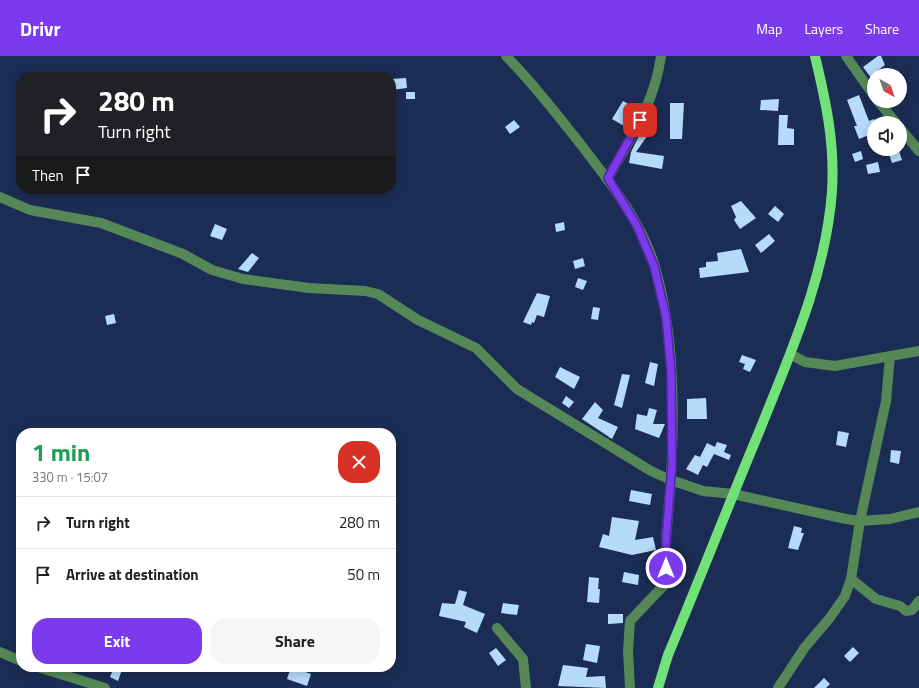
<!DOCTYPE html>
<html lang="en">
<head>
<meta charset="utf-8">
<style>
  :root { --surface:#fff; --page:#f6f6f6; --text:#222; --muted:#767676; --line:#e0e0e0; --accent:#7c3aed }
  body { margin:0; font-family:"Titillium Web",sans-serif; background:var(--page); color:var(--text); height:100vh; display:flex; flex-direction:column; font-size:15px; white-space:nowrap }
  * { box-sizing:border-box; margin:0 }
  p { font-size:13px; color:var(--muted) }
  .icon { flex:none; width:22px; height:22px; fill:none; stroke:currentColor; stroke-width:2; stroke-linecap:round; stroke-linejoin:round }
  .map { position:relative; flex:1; overflow:hidden }
  .side { position:absolute; left:16px; top:372px; width:380px; height:244px; display:flex; flex-direction:column; background:var(--surface); border-radius:16px; box-shadow:0 2px 10px #0003 }
  .side>* { flex:none }
  .guide { position:absolute; left:16px; top:16px; width:380px; height:122px; border-radius:16px; box-shadow:0 2px 10px #0003; background:#202124; color:#fff; overflow:hidden }
  .needle { width:26px; rotate:140deg }
  .fabs { position:absolute; left:867px; top:12px; display:grid; gap:8px }
  .fabs a { display:grid; place-items:center; width:40px; height:40px; border-radius:50%; background:var(--surface); box-shadow:0 2px 10px #0003; font-size:20px }
  .pin { position:absolute; display:grid; place-items:center; width:34px; height:34px; color:#fff; margin:-17px; border-radius:8px; box-shadow:0 2px 6px #0006 }
  .me { position:absolute; width:44px; margin:-22px; rotate:0deg; stroke-linejoin:round; filter:drop-shadow(0 0 3px #0008) }
  .turn { display:flex; align-items:center; gap:14px; height:84px; padding:0 16px; font-size:18px }
  .turn .icon { width:52px; height:52px; stroke-width:2.5 }
  .turn b { display:block; font-size:28px; line-height:34px }
  .then { display:flex; align-items:center; height:38px; padding:0 16px; background:#0003; gap:8px; font-size:15px }
  .round { display:grid; place-items:center; flex:none; width:42px; height:42px; border-radius:16px; background:var(--page) }
  .head { display:flex; align-items:center; justify-content:space-between; height:68px; padding:0 16px }
  h1 { font-size:24px; font-weight:700; line-height:30px; color:#1e9e55 }
  .cta { display:flex; gap:8px; margin-top:auto; padding:8px 16px }
  .cta a { flex:1; height:46px; border-radius:16px; background:var(--accent); color:#fff; font-size:16px; font-weight:700; line-height:46px; text-align:center }
  .cta a+a { background:var(--page); color:var(--text) }
  ul { padding:0; list-style:none }
  li { display:flex; align-items:center; gap:12px; height:52px; padding:0 16px; border-top:1px solid var(--line) }
  li div { flex:1 }
  li b { display:block; font-size:15px }
  li em { font-style:normal }
  header { display:flex; align-items:center; gap:24px; box-sizing:border-box; height:56px; padding:0 20px; background:var(--accent); color:#fff }
  header strong { font-size:19px }
  nav { display:flex; gap:22px; margin-inline-start:auto; font-size:14px }
  .map>svg:first-child { display:block }
  .building { fill:#b5dafa }
  .lines { fill:none; stroke-linecap:round; stroke-linejoin:round }
  .minor { stroke:#558856; stroke-width:10 }
  .major { stroke:#72e177; stroke-width:10 }
  .route-casing { stroke:#51269a; stroke-width:10 }
  .route { stroke:#7c3aed; stroke-width:7 }
</style>
</head>
<body>
<header>
<strong>Drivr</strong>
<nav><a>Map</a><a>Layers</a><a>Share</a></nav>
</header>
<div class="map">
<svg width="919" height="632" viewBox="0 0 919 632">
  <rect width="100%" height="100%" fill="#1b2d54"/>
  <g class="building">
    <path d="M878,0H881L885,9L877,15L878,18L874,19L872,23L863,11Z"/>
    <path d="M406,22L407,32L391,34V23Z"/>
    <rect x="406" y="36" width="9" height="7"/>
    <path d="M859,39L869,65L874,63V77L859,83L854,70H857L847,44Z"/>
    <path d="M779,43L778,55L760,54L761,44Z"/>
    <path d="M623,45L637,53L633,60L631,59L624,70L612,63Z"/>
    <path d="M670,47H684L682,83H670Z"/>
    <path d="M779,59H788L787,72L794,73V89H778Z"/>
    <path d="M649,60L657,66L636,96L664,100L662,113L629,107L631,96Z"/>
    <path d="M514,64L520,71L510,78L505,71Z"/>
    <path d="M861,95L863,103L855,106L852,98Z"/>
    <path d="M899,95L902,104L892,107L889,98Z"/>
    <path d="M878,106L880,116L868,118L866,109Z"/>
    <path d="M741,145L756,162L740,173L734,164L736,161L731,150Z"/>
    <path d="M775,150L784,158L778,166L768,158Z"/>
    <path d="M564,166L565,174L556,176L555,168Z"/>
    <path d="M215,168L227,173L222,184L210,180Z"/>
    <path d="M769,178L775,185L761,197L755,189Z"/>
    <path d="M741,193L749,216L700,222L699,212L706,211V206L718,205L717,197Z"/>
    <path d="M252,197L259,202L248,216L238,213Z"/>
    <path d="M583,202L585,210L575,213L573,205Z"/>
    <path d="M578,222L587,225L583,234L575,231Z"/>
    <path d="M537,237L550,240L544,261L537,259L534,267L532,266L531,269L523,266Z"/>
    <path d="M593,251L600,252L598,264L591,263Z"/>
    <path d="M114,258L116,267L107,269L105,260Z"/>
    <path d="M742,299L756,304L750,316L743,313L745,308L739,306Z"/>
    <path d="M650,306L658,308L654,330L645,327Z"/>
    <path d="M560,311L580,321L574,333L555,321Z"/>
    <path d="M622,318L630,319L622,352L614,349Z"/>
    <path d="M566,340L574,346L569,352L562,347Z"/>
    <path d="M706,342L707,363H687V343Z"/>
    <path d="M595,346L603,354L598,362L618,371L612,383L582,363Z"/>
    <path d="M649,352L657,354L653,368H665L659,382L635,373L637,358L647,360Z"/>
    <path d="M838,375L849,377L846,391L836,389Z"/>
    <path d="M717,386L727,389L724,396L731,399L729,404L714,398L707,411L703,409L698,419L686,413L695,399L700,401L707,387L715,391Z"/>
    <path d="M891,394L901,395L899,408L890,406Z"/>
    <path d="M631,434L652,438L650,449L629,445Z"/>
    <path d="M612,461L639,465L635,484L653,481L656,494L632,499L599,491L603,478L609,480Z"/>
    <path d="M794,470L802,472L801,477H804L798,494L788,492Z"/>
    <path d="M624,516L639,519L638,529L622,526Z"/>
    <path d="M589,521L599,522L598,533H600L599,547L587,546Z"/>
    <path d="M459,534L467,536L463,549L485,558L477,577L464,571L466,566L439,560L442,547L455,548Z"/>
    <path d="M503,547L519,549L517,559L501,557Z"/>
    <path d="M608,558H623V567L608,568Z"/>
    <path d="M586,588L600,590L597,607L583,604Z"/>
    <path d="M853,591L859,597L850,606L844,600Z"/>
    <path d="M496,592L506,604L498,610L489,597Z"/>
    <path d="M563,609L588,612L586,621L605,620L606,632L558,630Z"/>
    <path d="M114,611H123L118,625L110,621Z"/>
    <path d="M291,611L311,618L307,630L287,623Z"/>
    <path d="M824,622L830,628L826,632H814Z"/>
  </g>
  <g class="lines">
    <g class="minor">
      <path d="M506,0C533,27 555,56 578,85C608,124 641,164 655,211C675,280 674,354 671,424L703,435L733,438L846,463L860,465L851,523L845,540L829,563L805,591L778,632"/>
      <path d="M846,0L874,40"/>
      <path d="M878,45L896,67"/>
      <path d="M900,72L919,95"/>
      <path d="M608,122C630,83 655,46 661,0"/>
      <path d="M0,141L30,154L101,167L183,198L212,214L243,223L309,232L365,235L378,238L418,264L476,292L517,333L651,415L671,424L666,483V527L630,565L628,595L630,632"/>
      <path d="M790,298L805,306L835,310L919,295"/>
      <path d="M890,300L886,345L860,465L890,463L919,456"/>
      <path d="M851,523L876,543L900,550L906,555L912,554L919,545"/>
      <path d="M497,572L523,603L526,632"/>
      <path d="M0,596L21,605"/>
      <path d="M38,611L105,632"/>
    </g>
    <path class="major" d="M658,632L668,599C699,525 728,450 759,376C790,298 826,219 832,135C835,87 826,46 815,0"/>
  </g>
  <g class="lines">
    <defs>
      <path id="route" d="M640,64L608,122L637,170L654,210L666,261L671,315L672,408L666,483V512"/>
    </defs>
    <use href="#route" class="route-casing"/>
    <use href="#route" class="route"/>
  </g>
</svg>
<div class="fabs">
<a><svg class="needle" viewBox="-14 -14 28 28"><path d="M0-13l5 13h-10z" fill="#e53935"/><path d="M0 13l5-13h-10z" fill="#767676"/></svg></a>
<a><svg class="icon" aria-label="sound" viewBox="0 0 24 24"><path d="M4 9h4l5-4v14l-5-4H4zM17 9q2 3 0 6"/></svg></a>
</div>
<div class="pin" style="left:640px;top:64px;background:#d93025"><svg class="icon" aria-label="arrive" viewBox="0 0 24 24"><path d="M6 21V4h12l-3 4 3 4H6"/></svg></div>
<svg class="me" style="left:666px;top:512px" viewBox="-20 -20 40 40"><circle r="17" fill="#7c3aed" stroke="#fff" stroke-width="3"/><path d="M0-11L8 9 0 5-8 9z" fill="#fff"/></svg>
<div class="guide">
<div class="turn"><svg class="icon" aria-label="right" viewBox="0 0 24 24"><path d="M7 20v-9h11M14 6l5 5-5 5"/></svg><div><b>280 m</b>Turn right</div></div>
<div class="then">Then<svg class="icon" aria-label="arrive" viewBox="0 0 24 24"><path d="M6 21V4h12l-3 4 3 4H6"/></svg></div>
</div>
<section class="side">
<div class="head"><div><h1>1 min</h1><p>330 m · 15:07</p></div><a class="round" style="background:#d93025;color:#fff"><svg class="icon" aria-label="close" viewBox="0 0 24 24"><path d="M6 6l12 12M18 6L6 18"/></svg></a></div>
<ul>
<li><svg class="icon" aria-label="right" viewBox="0 0 24 24"><path d="M7 20v-9h11M14 6l5 5-5 5"/></svg><div><b>Turn right</b></div><em>280 m</em></li>
<li><svg class="icon" aria-label="arrive" viewBox="0 0 24 24"><path d="M6 21V4h12l-3 4 3 4H6"/></svg><div><b>Arrive at destination</b></div><em>50 m</em></li>
</ul>
<div class="cta"><a>Exit</a><a>Share</a></div>
</section>
</div>
</body>
</html>
